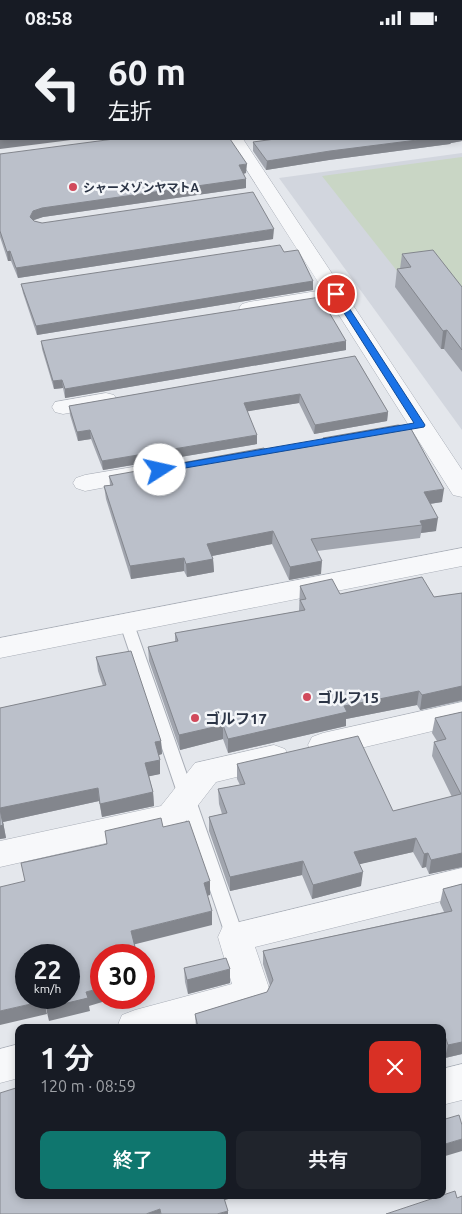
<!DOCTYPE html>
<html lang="ja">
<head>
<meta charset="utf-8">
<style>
  :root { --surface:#171b24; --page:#20242c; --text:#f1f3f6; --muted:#9ea1a6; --accent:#0f766e }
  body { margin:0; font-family:Ubuntu,"Noto Sans JP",sans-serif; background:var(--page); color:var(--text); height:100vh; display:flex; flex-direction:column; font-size:19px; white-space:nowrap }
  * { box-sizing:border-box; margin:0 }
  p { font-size:16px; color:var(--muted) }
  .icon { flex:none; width:28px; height:28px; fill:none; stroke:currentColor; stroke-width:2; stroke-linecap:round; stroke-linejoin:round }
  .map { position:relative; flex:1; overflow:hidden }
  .sheet { position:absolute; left:15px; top:989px; width:431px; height:175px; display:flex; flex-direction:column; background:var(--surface); border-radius:10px; box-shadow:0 2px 8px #0003 }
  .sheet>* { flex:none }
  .hud { position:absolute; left:0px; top:0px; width:462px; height:105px; box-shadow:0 2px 8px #0003; background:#171b24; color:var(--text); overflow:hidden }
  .speed { position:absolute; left:15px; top:909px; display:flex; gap:10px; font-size:25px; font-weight:700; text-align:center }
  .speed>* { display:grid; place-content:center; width:65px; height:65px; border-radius:50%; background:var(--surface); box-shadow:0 2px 8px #0003; line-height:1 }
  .speed small { font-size:12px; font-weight:400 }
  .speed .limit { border:8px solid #d22; background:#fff; color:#111 }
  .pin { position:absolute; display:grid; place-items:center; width:42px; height:42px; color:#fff; margin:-21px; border:2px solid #fff; border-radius:50%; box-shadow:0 1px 5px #0007 }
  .me { position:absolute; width:55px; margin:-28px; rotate:80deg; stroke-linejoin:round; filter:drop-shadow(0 0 4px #0008) }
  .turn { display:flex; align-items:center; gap:18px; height:105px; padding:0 25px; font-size:22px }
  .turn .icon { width:65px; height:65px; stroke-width:2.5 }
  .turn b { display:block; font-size:35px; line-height:42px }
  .round { display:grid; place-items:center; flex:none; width:52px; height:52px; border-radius:10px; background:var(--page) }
  .summary { display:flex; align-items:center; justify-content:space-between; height:85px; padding:0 25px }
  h1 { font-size:30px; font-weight:600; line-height:38px }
  .action { display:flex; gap:10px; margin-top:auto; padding:10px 25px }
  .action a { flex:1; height:58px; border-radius:10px; background:var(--accent); color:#fff; font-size:20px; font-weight:600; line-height:58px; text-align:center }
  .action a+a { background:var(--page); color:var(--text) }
  .status { display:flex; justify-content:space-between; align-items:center; height:35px; padding:0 25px; background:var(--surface); direction:ltr }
  .status svg { height:14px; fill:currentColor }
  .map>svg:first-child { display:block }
  .built { fill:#d2d6de }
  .green { fill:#c9d6c5 }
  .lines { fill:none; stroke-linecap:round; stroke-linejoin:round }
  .service-casing { stroke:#a9aeb7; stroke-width:2 }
  .minor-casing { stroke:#a9aeb7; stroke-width:1 }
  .tertiary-casing { stroke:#a9aeb7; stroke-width:1 }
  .service { fill:#f7f8fa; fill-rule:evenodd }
  .minor { fill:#f7f8fa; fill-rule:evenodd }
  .tertiary { fill:#f7f8fa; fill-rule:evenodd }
  .wall { fill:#a1a5ae }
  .shaded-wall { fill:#83868d }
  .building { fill:#bbc0ca; stroke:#83868d; fill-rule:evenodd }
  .route { fill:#1a73e8; stroke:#114b97 }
  .poi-dot { fill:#d1495b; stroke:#f4f6f9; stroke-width:2 }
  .labels { text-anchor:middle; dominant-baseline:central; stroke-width:5; stroke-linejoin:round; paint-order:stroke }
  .far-poi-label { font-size:12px; font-weight:bold; fill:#2b3445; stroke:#f4f6f9; text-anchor:start }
  .poi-label { font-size:15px; font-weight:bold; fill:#2b3445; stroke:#f4f6f9; text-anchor:start }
</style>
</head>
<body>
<div class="status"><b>08:58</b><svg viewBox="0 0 49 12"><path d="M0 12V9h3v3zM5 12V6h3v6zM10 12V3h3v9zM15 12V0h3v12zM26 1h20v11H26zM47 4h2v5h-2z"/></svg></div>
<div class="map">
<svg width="462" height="1179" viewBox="0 0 462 1179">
  <rect width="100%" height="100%" fill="#e4e7ec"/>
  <path class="built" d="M462,118V395L279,143Z"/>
  <path class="green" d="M462,122V252L416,260L322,141Z"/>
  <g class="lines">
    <defs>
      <path id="service" d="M127,584L132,585L134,589L244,902L242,908L235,910L228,908L226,902L120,589L122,585Z"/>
      <g id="minor">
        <path d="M227,104H243L462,435V462L453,460L330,266L249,279L242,277L239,273L242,269L249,267L323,255Z"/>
        <path d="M106,358L114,360L117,365L114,370L63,379L55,377L52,372L55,367Z"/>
        <path d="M145,430L154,433L157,438L154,443L85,456L76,453L73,448L76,443L85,440Z"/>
        <path d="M462,667V689L323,722L312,718L308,710L312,702L323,698Z"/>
        <path d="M274,710L285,714L289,722L285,730L216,747L182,791L0,832V806L161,771L195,728Z"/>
        <path d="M462,833V861L255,912L271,959L265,970L191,992H117L122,980L135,975L232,949L218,902L223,891Z"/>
        <path d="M19,1009V1043L0,1048V1014Z"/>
        <path d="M462,1029V1065L442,1070V1034Z"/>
      </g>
      <path id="tertiary" d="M462,513V531L0,623V603Z"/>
    </defs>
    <use href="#service" class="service-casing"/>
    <use href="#minor" class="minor-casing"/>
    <use href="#tertiary" class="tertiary-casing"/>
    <use href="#service" class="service"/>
    <use href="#minor" class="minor"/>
    <use href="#tertiary" class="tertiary"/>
  </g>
  <g class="wall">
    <path d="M462,58V106L451,108L450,109L329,125L266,135L253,116V107L461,104Z"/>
    <path d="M0,119L246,138L244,139L246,153L43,182L34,185V186L42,188L273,204L18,243L11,226H8L0,202Z"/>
    <path d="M284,217L313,255L37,300L23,258L21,249Z"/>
    <path d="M402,219L462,252V337L444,314H441L395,252L397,234H400Z"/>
    <path d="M41,306L346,315L65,363L63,353L54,354L42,314Z"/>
    <path d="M355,321L388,377L387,386L314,399L299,368L247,376L257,409L103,435L91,404L78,406L70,380L69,371Z"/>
    <path d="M323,403L442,467L430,469L436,496L421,498L420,503L317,516L321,539L289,545L272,509L212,521L213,524L214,537L187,542L184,536L131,544L106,464L104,451L110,450L109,441L323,407Z"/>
    <path d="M300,551L340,559L434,562L462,558V666L420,675L417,670L346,684V691L228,718L223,704L180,715L149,626L148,612L175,607V598L299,576Z"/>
    <path d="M96,622L161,706L162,719L158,720L160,739L149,741L153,757L154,771L102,782L99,766L3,787L6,803L0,804V673L103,651L98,636Z"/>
    <path d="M462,677V832L429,839L426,832L422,833L413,817L359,829L361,851L312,864L302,840L230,856L209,796V782L222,779L219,769L218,754L240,750L237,744V729L393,776L452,762L432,721L434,707L437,706L432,698L435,683Z"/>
    <path d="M462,849V1019L445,1023L442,1016V992H196L195,979L267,957L270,951L263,929V916L444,877L440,868L443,854Z"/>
    <path d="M184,933L230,948L188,959L185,947Z"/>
  </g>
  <g class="shaded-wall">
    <path d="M461,98H462V106L451,108L450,109L329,125L266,135L267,126L330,116L425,104H461Z"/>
    <path d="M10,104H79L0,114V105Z"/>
    <path d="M247,129L246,138L239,139V130Z"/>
    <path d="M246,144V153L43,182L34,185L32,191L30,182L33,176L42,173Z"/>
    <path d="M274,194L273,204L18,243L16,233Z"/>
    <path d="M10,216L11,226H8L7,217Z"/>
    <path d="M313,246V255L37,300L36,291Z"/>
    <path d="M447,295L444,314H441L443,296Z"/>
    <path d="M346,306V315L65,363V354Z"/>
    <path d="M62,345L63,353L54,354L53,346Z"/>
    <path d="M300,359L299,368L244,377V368Z"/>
    <path d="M388,377L387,386L314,399L315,390Z"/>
    <path d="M90,395L91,404L78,406L77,397Z"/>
    <path d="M257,400V409L103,435L102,426Z"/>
    <path d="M444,454L442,467L422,470L424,457Z"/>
    <path d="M438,483L436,496L421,498L422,490L420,486Z"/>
    <path d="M273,496L272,509L207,522V509Z"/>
    <path d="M184,523V536L131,544L130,531Z"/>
    <path d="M213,524L214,537L187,542L186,529Z"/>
    <path d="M322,526L321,539L289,545L290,532Z"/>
    <path d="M462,651V665L420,675L422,660Z"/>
    <path d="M419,656L417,670L346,684V691L228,718V704L344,671Z"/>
    <path d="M223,690V704L180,715L179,700Z"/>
    <path d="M161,706L162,719L156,721L155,707Z"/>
    <path d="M160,725V739L146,742L145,728Z"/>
    <path d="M98,753L99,766L3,787L6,803L0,804V773Z"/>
    <path d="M153,757L154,771L102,782L100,769Z"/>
    <path d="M416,803L413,817L352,831L354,817Z"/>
    <path d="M428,818L426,832L422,833L424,819Z"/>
    <path d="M462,818V832L429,839L431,825Z"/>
    <path d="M303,826L302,840L230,856V842Z"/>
    <path d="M363,837L361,851L312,864L313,850Z"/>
    <path d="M210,846V860L204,862V848Z"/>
    <path d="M212,876V890L132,910L131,896Z"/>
    <path d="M230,934V948L188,959L187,945Z"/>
    <path d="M101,953V962H119L89,971L90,976L49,986L46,973L86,957Z"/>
    <path d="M44,966L47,979L0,990V976Z"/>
    <path d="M462,1007V1019L445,1023L448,1010Z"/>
    <path d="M462,1104V1116L442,1122V1110Z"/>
    <path d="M222,1160H241L222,1166Z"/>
    <path d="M160,1174L161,1179H146Z"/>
    <path d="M228,1176V1179H217Z"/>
  </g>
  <g class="building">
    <path d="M0,0H462V46H461V1H1V104H10L0,105Z"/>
    <path d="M461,57L462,58V98H461Z"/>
    <path d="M114,104H230L247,129L239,130L246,144L42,173L33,176L30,182L34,186L42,188L253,157L274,194L16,233L10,216L7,217L0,196V119Z"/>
    <path d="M275,104H425L330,116L267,126L253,107Z"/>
    <path d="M280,210L284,217L298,215L313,246L36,291L21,249Z"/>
    <path d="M433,215L462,252V315L447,295L443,296L397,234L411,232L402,219Z"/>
    <path d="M320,262L346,306L65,354L62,345L53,346L41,306Z"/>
    <path d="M355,321L388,377L315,390L300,359L244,368L257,400L102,426L90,395L77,397L69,371Z"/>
    <path d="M398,390L410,392L444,454L424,457L438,483L420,486L422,490L311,504L322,526L290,532L273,496L207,509L213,524L186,529L184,523L130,531L104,451L113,450L109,441L264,413L266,416L325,406L323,403Z"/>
    <path d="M422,542L434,562L462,558V651L422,660L419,656L344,671L347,677L228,704L223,690L179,700L148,612L178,606L175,598L305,575L300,565L306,564L300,551L332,544L340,559Z"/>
    <path d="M131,616L161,706L155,707L160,725L145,728L153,757L100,769L98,753L0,773V673L106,650L96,622Z"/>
    <path d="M462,677V818L431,825L428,818L424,819L416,803L354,817L363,837L313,850L303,826L230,842L209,782L227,778L218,754L245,749L237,729L358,701L393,776L461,759L434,707L446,704L435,683Z"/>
    <path d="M0,774L3,790L0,791Z"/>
    <path d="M161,783L163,792L189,786L210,846L204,848L212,876L131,896L137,920H101V953L86,957L88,963L46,973L44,966L0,976V852L25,846L21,828L107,809L105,796ZM26,920H69V962H26Z"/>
    <path d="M462,849V1007L448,1010L444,998L442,999V992H198L195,979L267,957L273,945L263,916L452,876L443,854Z"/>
    <path d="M226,923L230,934L187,945L184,933Z"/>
    <path d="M19,1052V1160H223L228,1176L217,1179H161L160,1174L146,1179H0V1058Z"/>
    <path d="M459,1080L462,1090V1104L442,1110V1085Z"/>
    <path d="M455,1156L457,1163L462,1161V1179H386Z"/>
  </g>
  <path class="route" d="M336,256L340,259L425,390L424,392L156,438V433L160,432L414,388L332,259Z"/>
  <g class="poi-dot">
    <circle cx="73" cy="152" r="5"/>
    <circle cx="307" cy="662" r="5"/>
    <circle cx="195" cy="683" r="5"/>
  </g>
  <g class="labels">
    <g class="far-poi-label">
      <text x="83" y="152">シャーメゾンヤマトA</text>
    </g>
    <g class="poi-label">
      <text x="317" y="662">ゴルフ15</text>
      <text x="205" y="683">ゴルフ17</text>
    </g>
  </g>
</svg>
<div class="speed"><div>22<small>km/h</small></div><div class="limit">30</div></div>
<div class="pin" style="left:336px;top:259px;background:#d93025"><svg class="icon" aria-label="arrive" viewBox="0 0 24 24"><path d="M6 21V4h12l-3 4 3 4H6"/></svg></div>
<svg class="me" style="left:160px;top:435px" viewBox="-20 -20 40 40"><circle r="19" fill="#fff"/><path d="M0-13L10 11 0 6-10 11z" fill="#1a73e8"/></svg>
<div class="hud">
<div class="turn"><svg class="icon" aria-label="left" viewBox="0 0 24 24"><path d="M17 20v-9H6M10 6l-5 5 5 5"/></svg><div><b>60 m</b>左折</div></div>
</div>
<section class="sheet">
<div class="summary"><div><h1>1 分</h1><p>120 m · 08:59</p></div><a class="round" style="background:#d93025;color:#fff"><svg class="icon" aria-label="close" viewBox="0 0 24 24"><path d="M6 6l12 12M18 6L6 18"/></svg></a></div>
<div class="action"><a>終了</a><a>共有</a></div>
</section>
</div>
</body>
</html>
